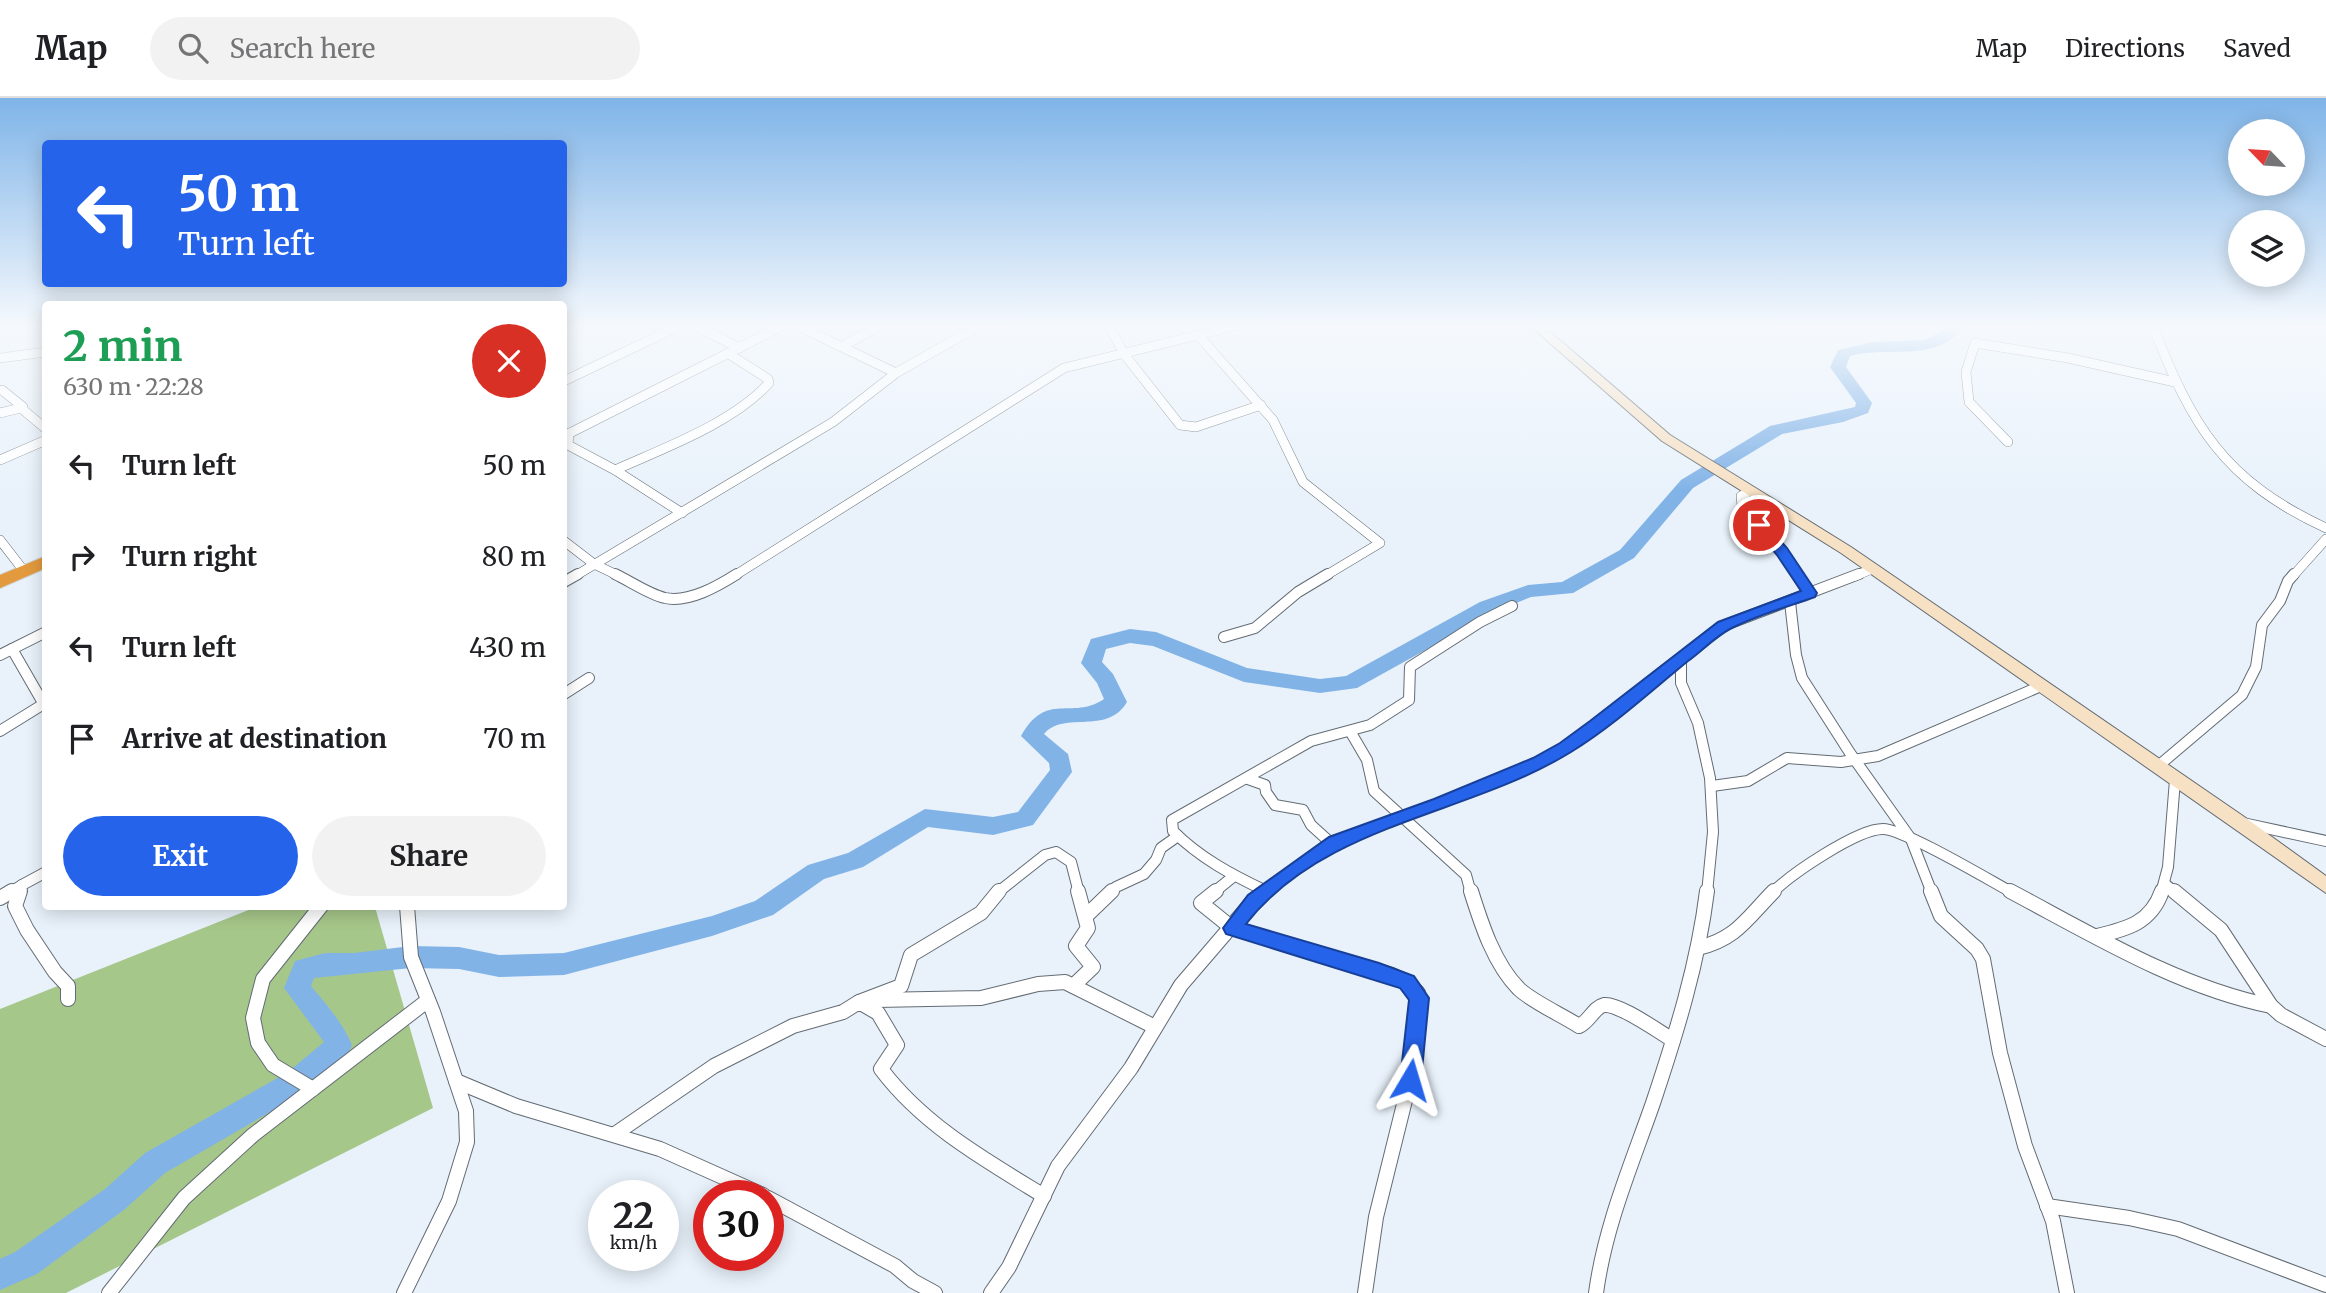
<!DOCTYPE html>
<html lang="en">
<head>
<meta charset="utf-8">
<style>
  :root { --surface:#fff; --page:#f2f2f2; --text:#202124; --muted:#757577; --line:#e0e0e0; --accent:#2563eb }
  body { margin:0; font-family:Merriweather,serif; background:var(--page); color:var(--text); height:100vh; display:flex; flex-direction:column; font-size:26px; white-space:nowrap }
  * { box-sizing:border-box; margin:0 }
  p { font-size:23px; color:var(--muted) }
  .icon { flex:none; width:38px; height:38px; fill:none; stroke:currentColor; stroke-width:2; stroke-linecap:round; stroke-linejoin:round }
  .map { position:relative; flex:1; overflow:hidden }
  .details { position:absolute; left:42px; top:203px; width:525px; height:609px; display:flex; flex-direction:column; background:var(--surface); border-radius:7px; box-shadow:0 4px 18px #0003 }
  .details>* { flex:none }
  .top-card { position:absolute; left:42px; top:42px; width:525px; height:147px; border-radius:7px; box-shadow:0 4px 18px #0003; background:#2563eb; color:#fff; overflow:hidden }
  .needle { width:46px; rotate:295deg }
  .buttons { position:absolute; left:2228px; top:21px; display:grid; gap:14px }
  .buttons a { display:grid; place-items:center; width:77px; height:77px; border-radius:50%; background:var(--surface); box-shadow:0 4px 18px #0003; font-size:35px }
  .speed { position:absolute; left:588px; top:1082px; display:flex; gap:14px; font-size:35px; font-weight:700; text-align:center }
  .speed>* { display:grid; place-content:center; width:91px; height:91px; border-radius:50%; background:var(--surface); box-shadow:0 4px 18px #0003; line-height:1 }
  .speed small { font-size:18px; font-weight:400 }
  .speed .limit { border:10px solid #d22; background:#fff; color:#111 }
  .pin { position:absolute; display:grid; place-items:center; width:60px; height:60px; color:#fff; margin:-30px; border:4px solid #fff; border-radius:50%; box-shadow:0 2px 7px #0007 }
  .me { position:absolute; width:77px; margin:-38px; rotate:7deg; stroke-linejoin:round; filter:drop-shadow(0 0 5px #0008) }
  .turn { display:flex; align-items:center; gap:24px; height:147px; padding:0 21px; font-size:32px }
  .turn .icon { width:91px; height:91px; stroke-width:2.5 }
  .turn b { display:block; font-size:49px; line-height:60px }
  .round { display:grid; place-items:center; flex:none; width:74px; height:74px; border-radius:37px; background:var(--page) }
  .overview { display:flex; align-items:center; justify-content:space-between; height:119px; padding:0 21px }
  h1 { font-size:42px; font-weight:700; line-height:52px; color:#1e9e55 }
  .button { display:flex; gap:14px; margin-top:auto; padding:14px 21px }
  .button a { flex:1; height:80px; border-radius:42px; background:var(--accent); color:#fff; font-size:28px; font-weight:700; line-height:80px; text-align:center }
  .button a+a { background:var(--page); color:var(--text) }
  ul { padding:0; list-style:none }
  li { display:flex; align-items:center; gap:21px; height:91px; padding:0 21px }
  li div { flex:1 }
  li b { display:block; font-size:26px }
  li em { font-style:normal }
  header { display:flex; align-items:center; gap:42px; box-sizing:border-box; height:98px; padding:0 35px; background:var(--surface); border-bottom:2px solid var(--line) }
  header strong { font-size:33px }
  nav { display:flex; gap:38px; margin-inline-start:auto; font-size:24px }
  .search { width:490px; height:63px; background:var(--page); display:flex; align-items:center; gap:18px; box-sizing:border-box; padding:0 24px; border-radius:38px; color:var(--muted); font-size:26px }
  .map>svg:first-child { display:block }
  .forest { fill:#a6c78a }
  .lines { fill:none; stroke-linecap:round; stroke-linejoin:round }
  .river { fill:#82b3e7; fill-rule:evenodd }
  .street-far2-casing { stroke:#636b73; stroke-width:10 }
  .street-far1-casing { stroke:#636b73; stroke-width:12 }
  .street-casing { stroke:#636b73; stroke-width:16 }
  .secondary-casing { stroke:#636b73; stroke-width:2 }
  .highway-casing { stroke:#d0d1d1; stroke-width:2 }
  .street-far2 { stroke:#fff; stroke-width:9 }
  .street-far1 { stroke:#fff; stroke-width:10 }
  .street { stroke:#fff; stroke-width:14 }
  .secondary { fill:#f7e1c5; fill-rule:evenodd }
  .highway { fill:#e39a3e; fill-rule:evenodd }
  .route { fill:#2563eb; stroke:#184099; stroke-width:2 }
</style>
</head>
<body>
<header>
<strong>Map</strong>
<div class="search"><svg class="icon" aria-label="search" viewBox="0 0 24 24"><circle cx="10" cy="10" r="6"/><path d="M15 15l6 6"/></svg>Search here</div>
<nav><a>Map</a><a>Directions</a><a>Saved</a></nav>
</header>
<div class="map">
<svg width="2326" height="1195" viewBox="0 0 2326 1195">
  <rect width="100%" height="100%" fill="#e9f2fb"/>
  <path class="forest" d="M256,809H375L433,1010L66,1195H0V911Z"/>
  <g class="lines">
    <path class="river" d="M1946,226H1960V233C1934,264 1884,248 1850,258L1846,269L1872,305L1868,315L1843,324L1782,336L1693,390L1634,460L1573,495L1531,499L1494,514L1357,590L1320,595L1244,584L1153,548L1130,545L1106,551L1102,564L1113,576L1127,604C1107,638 1064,612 1044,636L1068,656L1072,674L1033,727L993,737L928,729L863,769L824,781L773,817L712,838L564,877L499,879L459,871L411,870L314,880L311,888C327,907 342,924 352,947L348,956L308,992L165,1075L125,1111L37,1176L0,1192V1161L15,1154L105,1091L145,1055L288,974L324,944L284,890L295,863L325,855H354L411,848L459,849L499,857L564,855L712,818L755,803L808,767L848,755L925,711L993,719L1018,714L1050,672L1049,665L1021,638C1047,592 1071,623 1104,601L1097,585L1081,565L1091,541L1130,531L1156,534L1247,570L1320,581L1346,578L1480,504L1528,487L1562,484L1620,452L1681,382L1770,328L1855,309L1856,305L1830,269L1838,252L1872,244L1925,242L1945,231Z"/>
    <defs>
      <g id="street-far2">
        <path d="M691,226L740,250"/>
        <path d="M794,226L896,275"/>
        <path d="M1108,226L1124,256L1180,327L1196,329L1261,307"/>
        <path d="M2152,226C2192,328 2223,382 2326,430"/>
        <path d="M1198,237L1273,322L1303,384L1380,445L1325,478"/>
        <path d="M843,248L883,226"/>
        <path d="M0,260L46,254"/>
        <path d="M564,283L683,226"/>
        <path d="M2,292L23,309"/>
        <path d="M0,315L21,310L46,331"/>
        <path d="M569,335L568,347L615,372L682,415"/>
        <path d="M564,338L786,226"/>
        <path d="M2008,344L1969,304L1966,274L1975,245L2068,260L2175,284"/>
        <path d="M0,362L46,342"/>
        <path d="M615,372C664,350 733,325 769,285L768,281L729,256"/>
        <path d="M1750,393L1741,398L1742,408L1782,453L1798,478"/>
        <path d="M0,442L24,473"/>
        <path d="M564,443L594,466L619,478"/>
        <path d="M575,478L833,324L896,275L982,226"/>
        <path d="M734,478L1064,270L1243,226"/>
        <path d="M1855,478L1872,471"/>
        <path d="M2293,478L2326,441"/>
      </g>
      <g id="street-far1">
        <path d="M615,476C630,483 648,496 665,500C689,505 718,488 737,476"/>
        <path d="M1797,476L1809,495"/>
        <path d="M564,484L578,476"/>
        <path d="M1790,504L1796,557L1802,580L1850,655L1911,741L1932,795"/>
        <path d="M1224,539L1255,530L1298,494L1328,476"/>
        <path d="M12,551L46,610"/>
        <path d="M0,557L46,534"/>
        <path d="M1681,561V585L1698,625L1710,680L1713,734L1707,795"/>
        <path d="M564,596L589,580"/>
        <path d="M0,633L42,607"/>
        <path d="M1350,633L1367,662L1374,693L1466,777L1471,795"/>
        <path d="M2157,669L2242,597L2256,569L2262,527L2280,503L2288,483L2294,476"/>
        <path d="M1248,681L1265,687L1266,694L1275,707L1303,712L1311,727L1332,746"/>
        <path d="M1712,688L1748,683L1787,660L1841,664L1878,658L2041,588"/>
        <path d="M2243,725L2326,743"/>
        <path d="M2165,786L2176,795"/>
        <path d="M1266,793C1232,777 1200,760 1173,733L1172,722L1311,643L1370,627L1409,602L1410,569L1480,524L1512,508"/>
        <path d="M9,795L22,787"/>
        <path d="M19,795L22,787L46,774"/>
        <path d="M997,795L1045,757L1056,754L1071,764L1079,795"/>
        <path d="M1110,795L1116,789L1144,776L1156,762L1161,750L1178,738"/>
        <path d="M1213,795L1234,778"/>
        <path d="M1263,795L1335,744L1511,678L1566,649L1723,528L1859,476"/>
        <path d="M1772,795C1791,776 1857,731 1883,731C1904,731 1989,782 2013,795"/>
        <path d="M2161,795L2168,769L2175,682"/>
      </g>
      <g id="street">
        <path d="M20,793L15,808L27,832L55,874L68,888V901"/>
        <path d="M1216,793L1201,805L1232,830L1392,877L1407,884L1418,895L1410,982L1376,1119L1365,1195"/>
        <path d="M1471,793C1481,825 1494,866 1519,891C1533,904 1562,917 1579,928C1589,924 1594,909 1604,907C1619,905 1659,934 1673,942"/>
        <path d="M1931,793L1941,818L1977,851L1983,861L2000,955L2025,1048L2053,1123L2067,1195"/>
        <path d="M2010,793C2093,837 2178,889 2271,908"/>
        <path d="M2174,793L2221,832L2271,908L2281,917L2326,941"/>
        <path d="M0,800L12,793"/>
        <path d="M1086,818L1112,793"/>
        <path d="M2097,838C2127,831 2151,825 2162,793"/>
        <path d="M1698,850C1737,841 1748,819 1774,793"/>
        <path d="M1073,888L1093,869L1076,848L1088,830L1078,793"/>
        <path d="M876,902L981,900L1038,886L1065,884L1155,929"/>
        <path d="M859,904L901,888L911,857L981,815L999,793"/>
        <path d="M456,983L516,1008L660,1051L763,1097"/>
        <path d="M313,991L273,967L258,945L253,920L263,881L321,808"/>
        <path d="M615,1036L714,968L793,928L843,914L859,904L878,915L897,947L881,971C923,1027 985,1062 1044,1098"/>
        <path d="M768,1100L895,1168L913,1183L935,1195"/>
        <path d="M2047,1108L2129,1120L2178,1131L2326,1187"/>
        <path d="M109,1195L184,1100L253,1037L427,903"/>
        <path d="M404,1195L449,1103L467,1044L466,1013L433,914L411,859L407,808"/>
        <path d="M991,1195L1009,1169L1058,1068L1131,970L1181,887L1254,802L1265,793"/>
        <path d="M1596,1195C1605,1128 1631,1068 1653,1005C1676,936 1698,866 1707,793"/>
      </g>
      <path id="secondary" d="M1528,226H1541L1670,337L1851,449L2243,718L2326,778V795L1841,455L1662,343Z"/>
      <path id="highway" d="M46,458V470L0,490V477Z"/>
    </defs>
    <use href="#street-far2" class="street-far2-casing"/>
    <use href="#street-far1" class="street-far1-casing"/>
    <use href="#street" class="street-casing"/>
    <use href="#secondary" class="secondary-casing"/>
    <use href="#highway" class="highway-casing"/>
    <use href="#street-far2" class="street-far2"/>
    <use href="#street-far1" class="street-far1"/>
    <use href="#street" class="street"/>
    <use href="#secondary" class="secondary"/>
    <use href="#highway" class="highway"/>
  </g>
  <linearGradient id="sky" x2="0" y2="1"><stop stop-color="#7fb4e8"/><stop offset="0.58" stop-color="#f5f9fd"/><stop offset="1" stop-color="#f5f9fd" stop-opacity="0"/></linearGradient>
  <rect width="2326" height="393" fill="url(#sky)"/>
  <path class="route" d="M1759,422L1764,424L1787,450L1817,495L1815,499C1787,509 1757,517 1730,531C1715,539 1702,553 1688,563C1650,594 1612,629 1571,654C1467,718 1325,725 1246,826L1379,865L1414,878L1429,900L1421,982L1418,989L1410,991L1403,989L1400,982L1409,902L1400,890L1226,836L1223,830L1248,797L1329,739L1434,701L1533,660L1560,645L1590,623L1718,524L1801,493L1777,457L1752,427Z"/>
</svg>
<div class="buttons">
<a><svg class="needle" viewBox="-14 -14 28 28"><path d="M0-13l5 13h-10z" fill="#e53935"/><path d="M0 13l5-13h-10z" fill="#757577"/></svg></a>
<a><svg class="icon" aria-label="layers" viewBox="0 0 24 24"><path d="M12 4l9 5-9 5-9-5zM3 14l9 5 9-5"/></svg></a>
</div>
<div class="speed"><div>22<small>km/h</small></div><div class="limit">30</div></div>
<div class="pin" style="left:1759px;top:427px;background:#d93025"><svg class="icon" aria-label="arrive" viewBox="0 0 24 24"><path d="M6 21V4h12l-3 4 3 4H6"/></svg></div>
<svg class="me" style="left:1410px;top:982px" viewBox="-20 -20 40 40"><path d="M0-17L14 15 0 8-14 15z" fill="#2563eb" stroke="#fff" stroke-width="4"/></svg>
<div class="top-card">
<div class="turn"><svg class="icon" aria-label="left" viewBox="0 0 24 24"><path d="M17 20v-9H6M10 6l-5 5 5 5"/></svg><div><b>50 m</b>Turn left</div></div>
</div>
<section class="details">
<div class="overview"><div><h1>2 min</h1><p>630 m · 22:28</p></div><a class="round" style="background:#d93025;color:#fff"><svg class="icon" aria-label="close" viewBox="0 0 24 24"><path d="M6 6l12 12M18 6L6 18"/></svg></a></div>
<ul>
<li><svg class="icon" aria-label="left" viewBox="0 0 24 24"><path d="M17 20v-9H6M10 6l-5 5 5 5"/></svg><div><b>Turn left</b></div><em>50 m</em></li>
<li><svg class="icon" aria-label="right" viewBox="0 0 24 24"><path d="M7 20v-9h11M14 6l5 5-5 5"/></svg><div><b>Turn right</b></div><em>80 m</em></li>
<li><svg class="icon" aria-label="left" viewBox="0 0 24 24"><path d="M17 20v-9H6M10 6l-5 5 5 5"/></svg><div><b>Turn left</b></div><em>430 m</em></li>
<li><svg class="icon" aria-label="arrive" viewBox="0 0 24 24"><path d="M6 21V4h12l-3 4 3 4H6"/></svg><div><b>Arrive at destination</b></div><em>70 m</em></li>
</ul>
<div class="button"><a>Exit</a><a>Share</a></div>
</section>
</div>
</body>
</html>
